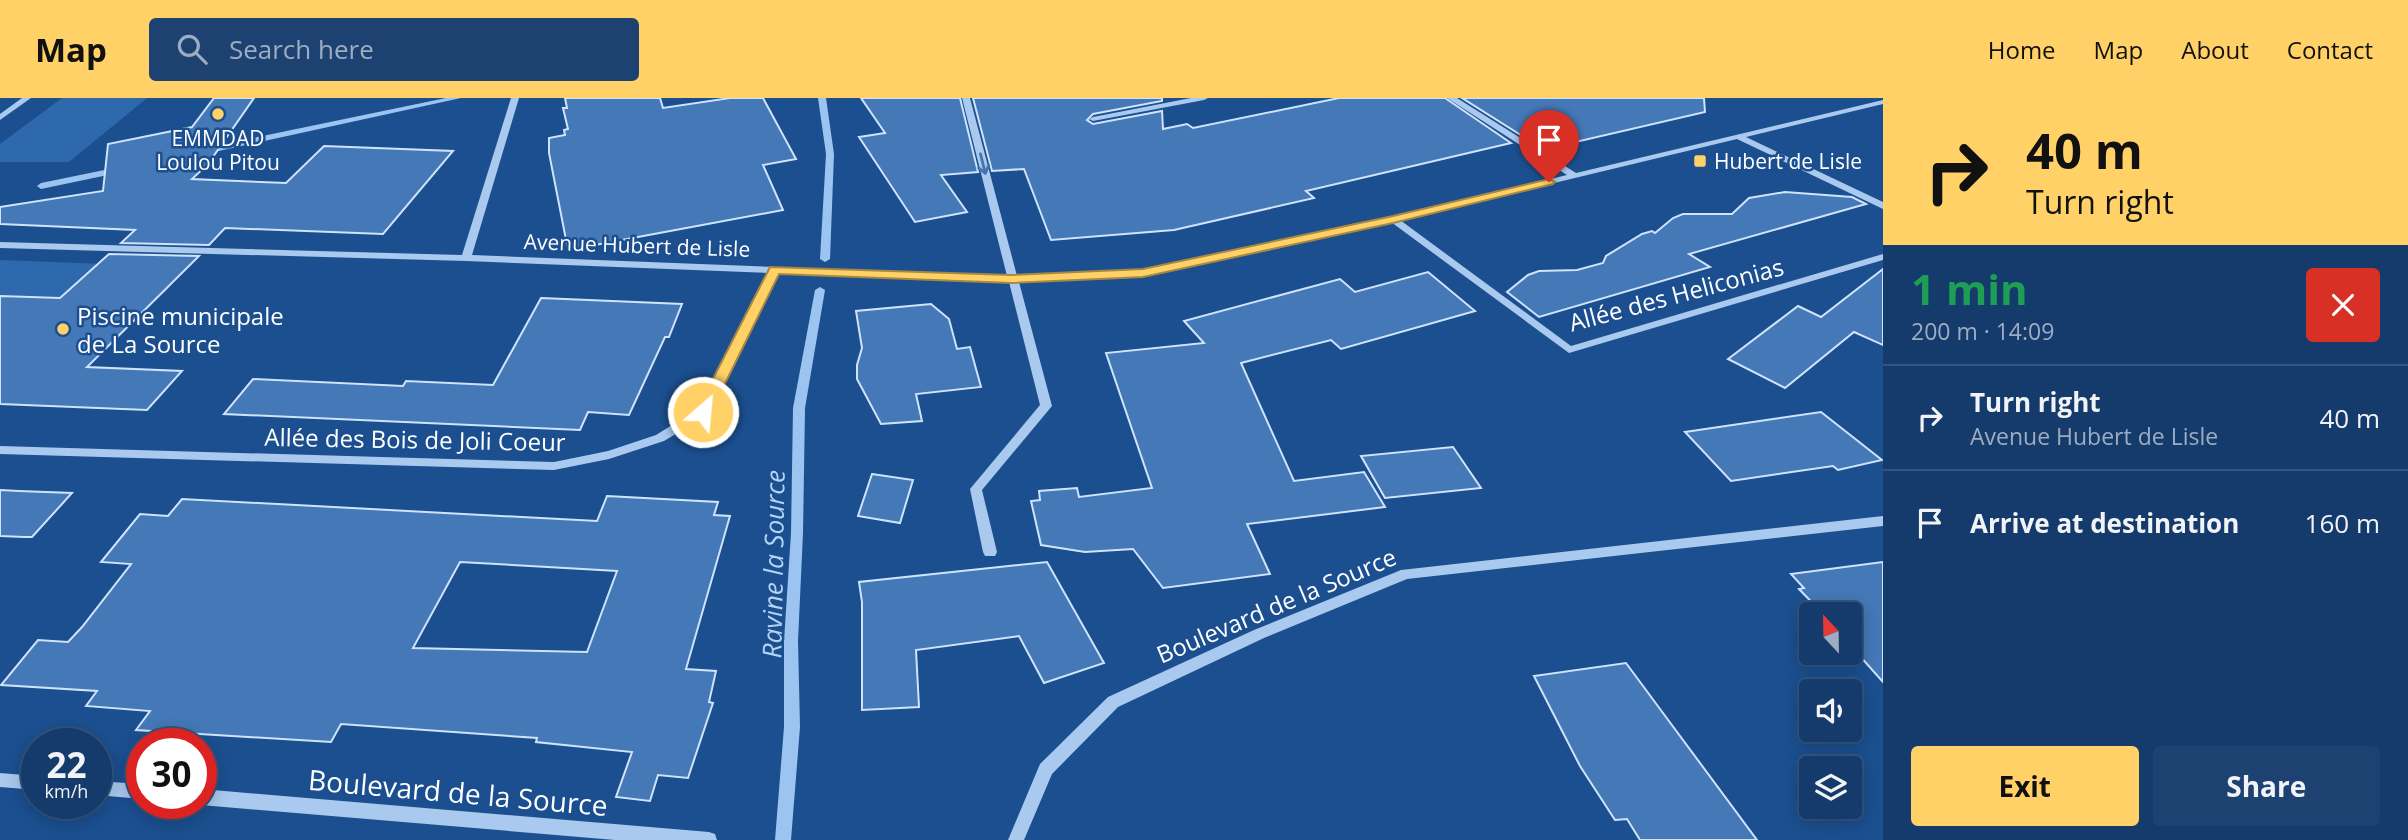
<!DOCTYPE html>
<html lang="en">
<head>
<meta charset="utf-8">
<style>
  :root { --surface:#143b6b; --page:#1d4271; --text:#f1f3f6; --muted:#9dadc1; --line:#33557e; --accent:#ffd166 }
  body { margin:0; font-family:"Open Sans",sans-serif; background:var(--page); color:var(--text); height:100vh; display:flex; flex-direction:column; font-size:26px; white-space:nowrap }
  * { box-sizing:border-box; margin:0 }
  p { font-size:23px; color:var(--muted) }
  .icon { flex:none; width:38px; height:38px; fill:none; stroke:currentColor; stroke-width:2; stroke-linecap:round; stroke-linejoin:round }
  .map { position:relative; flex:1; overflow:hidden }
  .panel { display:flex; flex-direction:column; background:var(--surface); width:525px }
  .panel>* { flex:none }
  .guide { background:#ffd166; color:#111; overflow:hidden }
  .needle { width:46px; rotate:338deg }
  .tools { position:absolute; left:1799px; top:504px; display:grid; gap:14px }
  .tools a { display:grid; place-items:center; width:63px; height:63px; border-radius:7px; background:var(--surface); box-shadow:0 4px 18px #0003,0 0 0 2px var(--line); font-size:35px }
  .speed { position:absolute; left:21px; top:630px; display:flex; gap:14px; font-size:35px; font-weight:700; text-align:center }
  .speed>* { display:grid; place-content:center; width:91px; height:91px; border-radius:50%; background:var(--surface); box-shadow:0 4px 18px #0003,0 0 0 2px var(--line); line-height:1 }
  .speed small { font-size:18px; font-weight:400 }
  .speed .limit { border:10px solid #d22; background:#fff; color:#111 }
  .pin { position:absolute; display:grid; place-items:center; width:60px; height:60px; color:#fff; margin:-72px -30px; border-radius:50% 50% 50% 0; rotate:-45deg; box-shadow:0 0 7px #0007 }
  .pin .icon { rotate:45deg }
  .me { position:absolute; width:77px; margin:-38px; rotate:27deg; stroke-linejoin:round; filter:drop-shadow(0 0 5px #0008) }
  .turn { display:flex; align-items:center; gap:24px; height:147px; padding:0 28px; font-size:32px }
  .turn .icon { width:91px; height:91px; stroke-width:2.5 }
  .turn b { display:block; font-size:49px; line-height:60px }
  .round { display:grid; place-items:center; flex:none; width:74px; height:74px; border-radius:7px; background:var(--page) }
  .head { display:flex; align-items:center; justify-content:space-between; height:119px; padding:0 28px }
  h1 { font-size:42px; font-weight:700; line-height:52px; color:#1e9e55 }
  .button { display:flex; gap:14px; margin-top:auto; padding:14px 28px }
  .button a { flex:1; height:80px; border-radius:7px; background:var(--accent); color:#111; font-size:28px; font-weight:700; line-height:80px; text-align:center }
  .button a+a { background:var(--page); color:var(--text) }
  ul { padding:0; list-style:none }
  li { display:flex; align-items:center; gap:21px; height:105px; padding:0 28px; border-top:2px solid var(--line) }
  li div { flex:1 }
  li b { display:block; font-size:26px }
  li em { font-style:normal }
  header { display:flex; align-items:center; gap:42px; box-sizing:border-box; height:98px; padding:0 35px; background:var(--accent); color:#111 }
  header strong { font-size:33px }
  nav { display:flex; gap:38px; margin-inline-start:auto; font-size:24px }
  .search { width:490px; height:63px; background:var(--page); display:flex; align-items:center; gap:18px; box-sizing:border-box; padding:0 24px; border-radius:7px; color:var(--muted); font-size:26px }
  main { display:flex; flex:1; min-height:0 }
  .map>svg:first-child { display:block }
  .green { fill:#2e69ad }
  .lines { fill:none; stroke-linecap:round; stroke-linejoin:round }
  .stream { fill:#9cc4f0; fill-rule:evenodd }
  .building { fill:#4478b7; stroke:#cfe3fa; stroke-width:2; fill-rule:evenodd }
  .minor { fill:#a9c9ee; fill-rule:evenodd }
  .oneway { stroke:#4674ac }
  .route { fill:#ffd166; stroke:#a68842; stroke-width:2 }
  .poi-dot { fill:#ffd166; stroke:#1b4f8f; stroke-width:2.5 }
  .labels { text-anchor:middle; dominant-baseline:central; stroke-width:5; stroke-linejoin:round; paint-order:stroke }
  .far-poi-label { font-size:21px; fill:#fff; stroke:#1b4f8f }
  .far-street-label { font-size:21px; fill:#fff; stroke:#1b4f8f }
  .street-label { font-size:24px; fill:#fff; stroke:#1b4f8f }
  .poi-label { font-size:24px; fill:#fff; stroke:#1b4f8f; text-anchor:start }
  .water-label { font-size:26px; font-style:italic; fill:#b5d3f5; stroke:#1b4f8f }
  .near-street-label { font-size:28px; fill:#fff; stroke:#1b4f8f }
</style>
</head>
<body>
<header>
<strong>Map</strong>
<div class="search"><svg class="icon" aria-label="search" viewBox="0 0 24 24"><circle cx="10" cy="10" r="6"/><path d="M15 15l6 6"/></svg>Search here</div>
<nav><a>Home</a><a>Map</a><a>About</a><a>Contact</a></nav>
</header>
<main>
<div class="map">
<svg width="1883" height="742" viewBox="0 0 1883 742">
  <rect width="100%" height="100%" fill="#1b4f8f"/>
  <g class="green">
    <path d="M62,0H147L69,64H0V46Z"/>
    <path d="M0,162L185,169L167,192L85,272L0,297Z"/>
  </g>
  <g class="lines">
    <g class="stream">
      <path d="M446,0H461L205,56L201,53L205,50Z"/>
      <path d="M818,0H826L834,56L830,161L825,164L820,161L826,56Z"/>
      <path d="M119,69L122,70V74L41,91L37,88L41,85Z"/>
      <path d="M820,189L825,192L805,310L803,435L798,543L800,629L791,742H775L784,629V543L791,435L793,310L815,192Z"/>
    </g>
  </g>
  <g class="building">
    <path d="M214,0H254L208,66L192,81L286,85L324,48L453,53L383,136L225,130L209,147L121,145L135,132L0,126V109L103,93L108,46L192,29Z"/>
    <path d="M565,0H660L663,10L730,0H763L796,61L763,67L783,112L568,152L549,55V40L565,37L564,32L568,31L563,10H567Z"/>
    <path d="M861,0H960L978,74L941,77L967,114L915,124L859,39L885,35Z"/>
    <path d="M973,0H1162V3L1093,16L1087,22L1093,26L1162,13L1163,31L1187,26L1193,30L1339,0H1445L1511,45L1306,93L1314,100L1174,132L1051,142L1024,71L992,73Z"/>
    <path d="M1462,0H1704L1705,14L1567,46L1550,36L1527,41Z"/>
    <path d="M1785,94L1852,99L1866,106L1689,156L1710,169L1539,219L1507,194L1528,177L1539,173L1577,172L1603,165L1606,158L1642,136L1652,133L1655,135L1673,120L1683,116H1732L1749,100Z"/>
    <path d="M109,156L199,158L87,269L182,273L147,312L0,306V198L60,200Z"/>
    <path d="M1883,171V247L1854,234L1785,290L1728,261L1798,208L1821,219Z"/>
    <path d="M1428,174L1475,213L1341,251L1331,242L1241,265L1294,383L1364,374L1385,409L1247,426L1270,476L1163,490L1133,451L1085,454L1041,447L1031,403L1040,402L1039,393L1077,390L1079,399L1152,390L1106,255L1204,245L1184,223L1340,181L1355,194Z"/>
    <path d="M541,200L682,206L669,239H665L629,317L588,314L580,332L224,316L253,281L403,288L406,283L493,287Z"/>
    <path d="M931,206L949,221L957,251L970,249L981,289L916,296L922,323L881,326L857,281V267L862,250L856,213Z"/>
    <path d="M1821,314L1882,362L1838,372L1833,368L1731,383L1685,334Z"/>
    <path d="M1453,349L1481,390L1385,400L1361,358Z"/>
    <path d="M872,376L913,382L900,425L858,418Z"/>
    <path d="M0,392L19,393L72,395L32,439H24L0,438Z"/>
    <path d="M607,398L718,404L714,417L730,418L686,571L716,573L709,604L713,605L688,680L658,677L650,703L616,699L632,654L536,644L537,640L341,626L331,644L136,632L150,613L86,608L97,593L1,587L38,542L68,544L82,529L131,466L101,464L140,416L168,418L182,401L597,423ZM460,464L617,473L587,554L413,550Z"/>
    <path d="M1047,464L1104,565L1044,585L1019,538L916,552L919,609L862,612V504L859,484Z"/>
    <path d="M1883,464V584L1850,547V516H1823L1799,491L1804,490L1791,476Z"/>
    <path d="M1626,565L1663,615L1757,742H1640L1627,721L1615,722L1580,668L1534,578Z"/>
  </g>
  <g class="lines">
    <g class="minor">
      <path d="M22,0H31L0,22V16Z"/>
      <path d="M511,0H519L472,157L1007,178L962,0H970L1017,178L1143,172L1393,118L1567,77L1447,0H1457L1576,75L1883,2V6L1746,39L1883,104V111L1737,41L1400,122L1571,248L1883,156V162L1569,255L1391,124L1143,178L1019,184L1052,308L982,392L997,454L995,458H985L983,454L970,391L1040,307L1009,184L777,175L707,317L664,343L609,361L554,372L0,356V348L554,364L608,353L656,337L698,311L768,175L466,163L0,150V144L462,157Z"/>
      <path d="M1191,0H1208L1204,2L1093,23L1089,21L1093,19Z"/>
      <path d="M1883,418V428L1407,481L1264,540L1118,609L1052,676L1024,742H1008L1040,666L1108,599L1254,532L1401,472Z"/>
      <path d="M0,675L37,678V692L0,689Z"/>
      <path d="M96,683L142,686V701L96,697Z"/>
      <path d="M201,691L709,734L715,736L717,742H615L201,707L198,705H201Z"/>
    </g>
  </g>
  <defs><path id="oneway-shaft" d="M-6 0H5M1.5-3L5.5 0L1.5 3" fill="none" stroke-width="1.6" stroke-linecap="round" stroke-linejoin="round" transform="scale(1.75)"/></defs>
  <use class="oneway" href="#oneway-shaft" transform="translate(983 66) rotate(76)"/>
  <path class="route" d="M1549,81L1555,84L1553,86L1393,125L1143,179L1011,185L779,176L711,314L703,319L696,314L770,169L1011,177L1143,171L1393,118Z"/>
  <g class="poi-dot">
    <circle cx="218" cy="16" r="7"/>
    <rect x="1693" y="56" width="14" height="14" rx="3.5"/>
    <circle cx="63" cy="231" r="7"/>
  </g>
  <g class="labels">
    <g class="far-poi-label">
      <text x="218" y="40">EMMDAD<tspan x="218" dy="24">Loulou Pitou</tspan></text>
      <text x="1714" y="63" text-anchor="start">Hubert de Lisle</text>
    </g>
    <g class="far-street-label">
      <text transform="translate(637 147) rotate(2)">Avenue Hubert de Lisle</text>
    </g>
    <g class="street-label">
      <text transform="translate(1676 196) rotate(-15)">Allée des Heliconias</text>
      <text transform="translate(415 341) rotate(1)">Allée des Bois de Joli Coeur</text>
      <text transform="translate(1276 507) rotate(-23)">Boulevard de la Source</text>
    </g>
    <g class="poi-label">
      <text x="77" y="217">Piscine municipale<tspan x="77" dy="28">de La Source</tspan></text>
    </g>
    <g class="water-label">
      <text transform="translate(773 466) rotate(-89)">Ravine la Source</text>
    </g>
    <g class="near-street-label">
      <text transform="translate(458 694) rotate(5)">Boulevard de la Source</text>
    </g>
  </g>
</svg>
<div class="tools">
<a><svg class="needle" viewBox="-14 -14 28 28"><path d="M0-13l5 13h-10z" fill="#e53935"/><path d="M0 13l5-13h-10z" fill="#9dadc1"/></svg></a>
<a><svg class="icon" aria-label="sound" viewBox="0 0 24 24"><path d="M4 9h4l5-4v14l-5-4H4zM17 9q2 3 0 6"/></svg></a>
<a><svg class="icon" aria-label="layers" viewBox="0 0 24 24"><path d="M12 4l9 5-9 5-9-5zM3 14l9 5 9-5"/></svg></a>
</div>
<div class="speed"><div>22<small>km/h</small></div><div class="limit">30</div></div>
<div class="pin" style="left:1549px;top:84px;background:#d93025"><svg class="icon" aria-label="arrive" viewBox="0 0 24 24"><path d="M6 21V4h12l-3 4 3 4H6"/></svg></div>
<svg class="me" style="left:703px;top:314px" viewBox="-20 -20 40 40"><circle r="17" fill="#ffd166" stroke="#fff" stroke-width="3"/><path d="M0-11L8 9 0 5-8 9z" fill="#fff"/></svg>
</div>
<section class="panel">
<div class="guide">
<div class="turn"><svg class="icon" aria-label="right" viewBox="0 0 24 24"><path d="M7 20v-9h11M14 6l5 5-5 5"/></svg><div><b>40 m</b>Turn right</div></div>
</div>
<div class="head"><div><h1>1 min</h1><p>200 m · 14:09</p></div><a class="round" style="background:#d93025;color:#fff"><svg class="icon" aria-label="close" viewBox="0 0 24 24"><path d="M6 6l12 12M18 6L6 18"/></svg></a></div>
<ul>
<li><svg class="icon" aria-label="right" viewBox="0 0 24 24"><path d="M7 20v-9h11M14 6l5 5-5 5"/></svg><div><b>Turn right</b><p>Avenue Hubert de Lisle</p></div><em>40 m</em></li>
<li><svg class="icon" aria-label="arrive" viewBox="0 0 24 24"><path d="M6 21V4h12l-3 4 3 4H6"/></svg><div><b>Arrive at destination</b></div><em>160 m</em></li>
</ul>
<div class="button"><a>Exit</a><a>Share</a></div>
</section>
</main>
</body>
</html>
